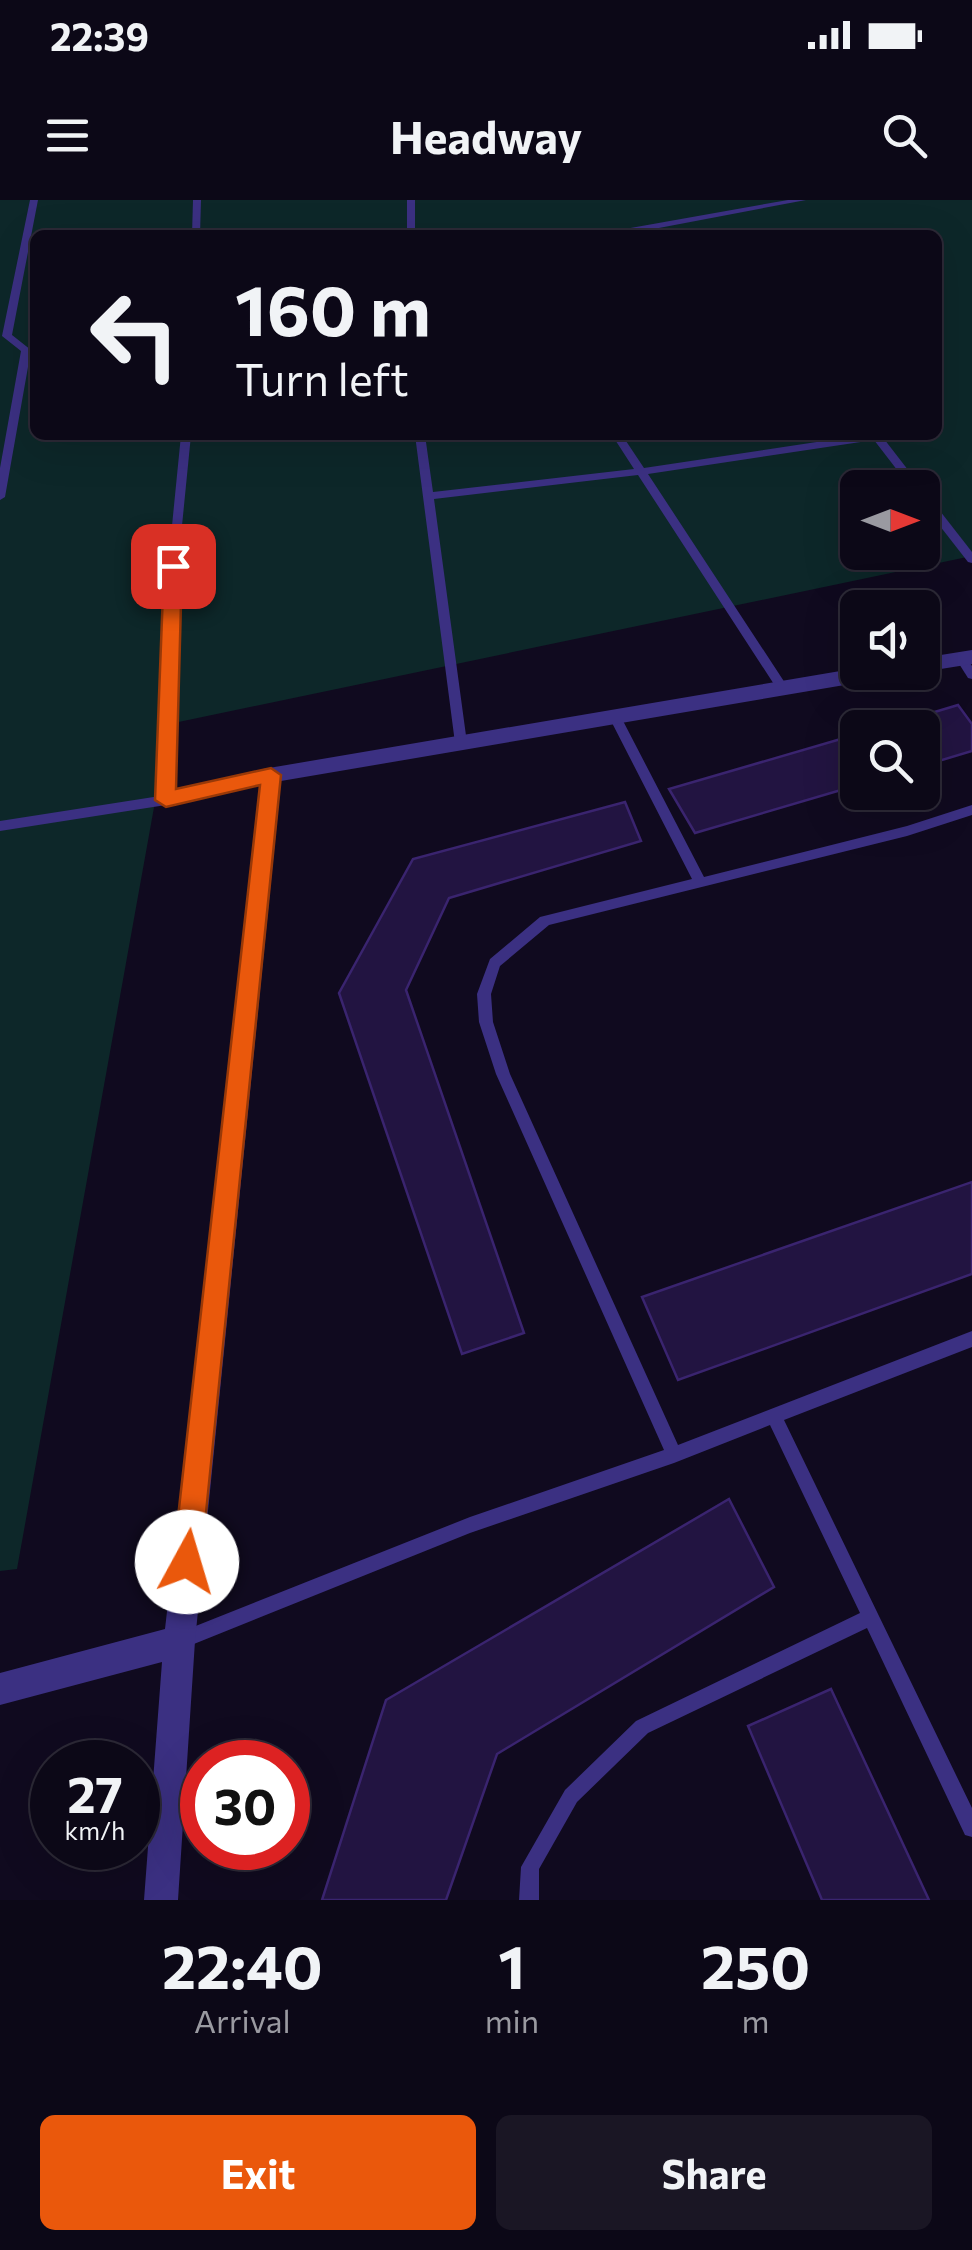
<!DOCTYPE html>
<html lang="en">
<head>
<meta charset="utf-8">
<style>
  :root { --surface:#0c0817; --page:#1a1624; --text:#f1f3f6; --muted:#9a9aa1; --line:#2c2936; --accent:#ea580c }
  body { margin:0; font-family:Commissioner,sans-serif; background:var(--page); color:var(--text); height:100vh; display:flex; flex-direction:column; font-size:38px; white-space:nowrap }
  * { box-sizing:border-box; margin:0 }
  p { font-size:32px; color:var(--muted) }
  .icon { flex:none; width:55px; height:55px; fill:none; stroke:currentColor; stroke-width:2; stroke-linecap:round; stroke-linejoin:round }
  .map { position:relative; height:1700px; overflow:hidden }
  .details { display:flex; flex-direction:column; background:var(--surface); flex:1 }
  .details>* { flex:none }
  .hud { position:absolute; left:30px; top:30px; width:912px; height:210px; border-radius:15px; box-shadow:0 10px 40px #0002,0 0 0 2px var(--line); background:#0c0817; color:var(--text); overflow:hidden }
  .needle { width:65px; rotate:90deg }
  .buttons { position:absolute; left:840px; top:270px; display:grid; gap:20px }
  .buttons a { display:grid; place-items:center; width:100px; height:100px; border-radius:15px; background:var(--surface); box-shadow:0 10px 40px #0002,0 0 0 2px var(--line); font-size:50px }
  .speed { position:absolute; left:30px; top:1540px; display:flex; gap:20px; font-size:50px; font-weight:700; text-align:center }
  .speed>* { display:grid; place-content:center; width:130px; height:130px; border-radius:50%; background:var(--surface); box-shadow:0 10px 40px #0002,0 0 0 2px var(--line); line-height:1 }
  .speed small { font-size:25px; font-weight:400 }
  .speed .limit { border:15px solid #d22; background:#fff; color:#111 }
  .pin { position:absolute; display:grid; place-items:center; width:85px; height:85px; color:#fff; margin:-42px; border-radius:20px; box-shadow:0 5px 15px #0006 }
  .me { position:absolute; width:110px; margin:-55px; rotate:6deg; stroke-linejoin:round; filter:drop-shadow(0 0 8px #0008) }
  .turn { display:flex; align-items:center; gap:35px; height:210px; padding:0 40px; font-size:45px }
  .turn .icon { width:130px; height:130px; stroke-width:2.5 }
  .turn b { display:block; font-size:70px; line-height:85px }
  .eta { display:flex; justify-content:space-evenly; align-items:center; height:170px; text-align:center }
  .eta b { font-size:60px; font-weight:700; line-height:70px }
  .action { display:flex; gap:20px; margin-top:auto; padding:20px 40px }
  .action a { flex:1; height:115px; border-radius:15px; background:var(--accent); color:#fff; font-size:40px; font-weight:700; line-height:115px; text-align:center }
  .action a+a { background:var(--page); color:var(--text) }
  .status { display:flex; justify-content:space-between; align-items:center; height:70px; padding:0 50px; background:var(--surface); direction:ltr }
  .status svg { height:28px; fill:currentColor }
  header { display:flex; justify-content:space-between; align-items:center; height:130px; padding:0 40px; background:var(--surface); font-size:45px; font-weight:700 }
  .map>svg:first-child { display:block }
  .green { fill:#0d2729; fill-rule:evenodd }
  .building { fill:#221441; stroke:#3a246f; stroke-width:2.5 }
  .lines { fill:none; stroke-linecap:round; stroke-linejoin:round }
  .lane { fill:#3b3082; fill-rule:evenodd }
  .street { fill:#3b3082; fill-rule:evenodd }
  .route { fill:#ea580c; stroke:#983908; stroke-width:2.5 }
</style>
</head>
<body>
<div class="status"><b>22:39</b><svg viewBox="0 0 49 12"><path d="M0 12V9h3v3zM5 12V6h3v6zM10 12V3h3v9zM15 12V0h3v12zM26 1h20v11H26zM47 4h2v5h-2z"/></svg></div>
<header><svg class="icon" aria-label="menu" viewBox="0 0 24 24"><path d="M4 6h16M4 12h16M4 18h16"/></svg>Headway<svg class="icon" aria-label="search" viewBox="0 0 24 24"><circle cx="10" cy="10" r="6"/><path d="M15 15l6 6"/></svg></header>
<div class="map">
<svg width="972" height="1700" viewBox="0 0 972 1700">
  <rect width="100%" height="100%" fill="#100a1f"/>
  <path class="green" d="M0,0H972V356L169,524L17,1369L0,1371ZM35,35H938V235H35ZM858,288H922V352H858Z"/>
  <g class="building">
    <path d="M958,505L972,524V551L922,566V528H881Z"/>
    <path d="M858,534V585L695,633L669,589Z"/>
    <path d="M625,602L641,641L449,698L406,790L524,1133L462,1154L339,793L413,659Z"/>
    <path d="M972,982V1074L678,1180L642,1097Z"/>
    <path d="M729,1299L774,1387L497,1554L446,1700H322L386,1500Z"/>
    <path d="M831,1489L929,1700H822L748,1526Z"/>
  </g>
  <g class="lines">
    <g class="lane">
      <path d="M30,0H38L12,135L31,150L5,297L0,300V268L21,151L2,136Z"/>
      <path d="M193,0H201L200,35H192Z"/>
      <rect x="407" y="0" width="8" height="35"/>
      <path d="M788,0H806L622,35H604L608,32Z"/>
      <path d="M181,235H191L178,366L172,594L271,570L277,575L271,580L166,605L0,631V621L160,596L168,366Z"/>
      <path d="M415,235H425L433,292L634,269L612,235H622L644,268L863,235H881L922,288H911L874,240L648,274L787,486V492H779L638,275L434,299L467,543L461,547L455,543Z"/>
      <path d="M922,292L926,293L972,352V363L968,362L922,303Z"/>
      <path d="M962,455L966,456L972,466V479L968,478L956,459Z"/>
      <path d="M615,513L621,517L704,677L907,626L972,605V615L907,636L549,725L500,766L491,794L493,822L510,874L678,1245L972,1131V1147L784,1220L972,1608V1637L965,1635L867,1428L648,1533L577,1602L539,1669V1700H519L521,1667L565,1590L636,1521L860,1413L770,1225L674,1263L470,1333L179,1450L173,1447L170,1441L173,1435L470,1317L664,1250L496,874L479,822L477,794L490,759L540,717L692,679L609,517Z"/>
    </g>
    <g class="street">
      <path d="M972,450V464L922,472V458Z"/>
      <path d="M858,468V472H890L880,479L281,581L195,1441L178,1700H144L162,1462L0,1505V1473L165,1429L263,569Z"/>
    </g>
  </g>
  <path class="route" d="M173,360L182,366L176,589L271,568L281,575L201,1362L197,1372L187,1376L177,1372L173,1362L260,585L166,607L155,600L164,366Z"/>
</svg>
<div class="buttons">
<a><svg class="needle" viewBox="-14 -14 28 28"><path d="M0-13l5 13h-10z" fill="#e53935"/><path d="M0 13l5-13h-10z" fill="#9a9aa1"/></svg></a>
<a><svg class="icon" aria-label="sound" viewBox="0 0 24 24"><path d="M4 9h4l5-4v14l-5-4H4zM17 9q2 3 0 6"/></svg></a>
<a><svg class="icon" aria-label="search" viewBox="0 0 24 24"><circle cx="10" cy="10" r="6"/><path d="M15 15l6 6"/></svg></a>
</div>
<div class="speed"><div>27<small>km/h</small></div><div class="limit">30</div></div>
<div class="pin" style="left:173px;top:366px;background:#d93025"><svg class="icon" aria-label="arrive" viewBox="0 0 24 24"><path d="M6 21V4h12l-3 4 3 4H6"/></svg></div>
<svg class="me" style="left:187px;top:1362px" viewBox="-20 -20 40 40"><circle r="19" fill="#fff"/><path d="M0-13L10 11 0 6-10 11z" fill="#ea580c"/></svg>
<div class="hud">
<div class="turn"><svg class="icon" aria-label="left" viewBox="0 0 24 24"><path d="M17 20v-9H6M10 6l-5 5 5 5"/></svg><div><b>160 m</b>Turn left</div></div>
</div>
</div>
<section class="details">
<div class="eta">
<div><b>22:40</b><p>Arrival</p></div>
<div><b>1</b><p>min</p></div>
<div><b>250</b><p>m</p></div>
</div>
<div class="action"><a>Exit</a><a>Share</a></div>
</section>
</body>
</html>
